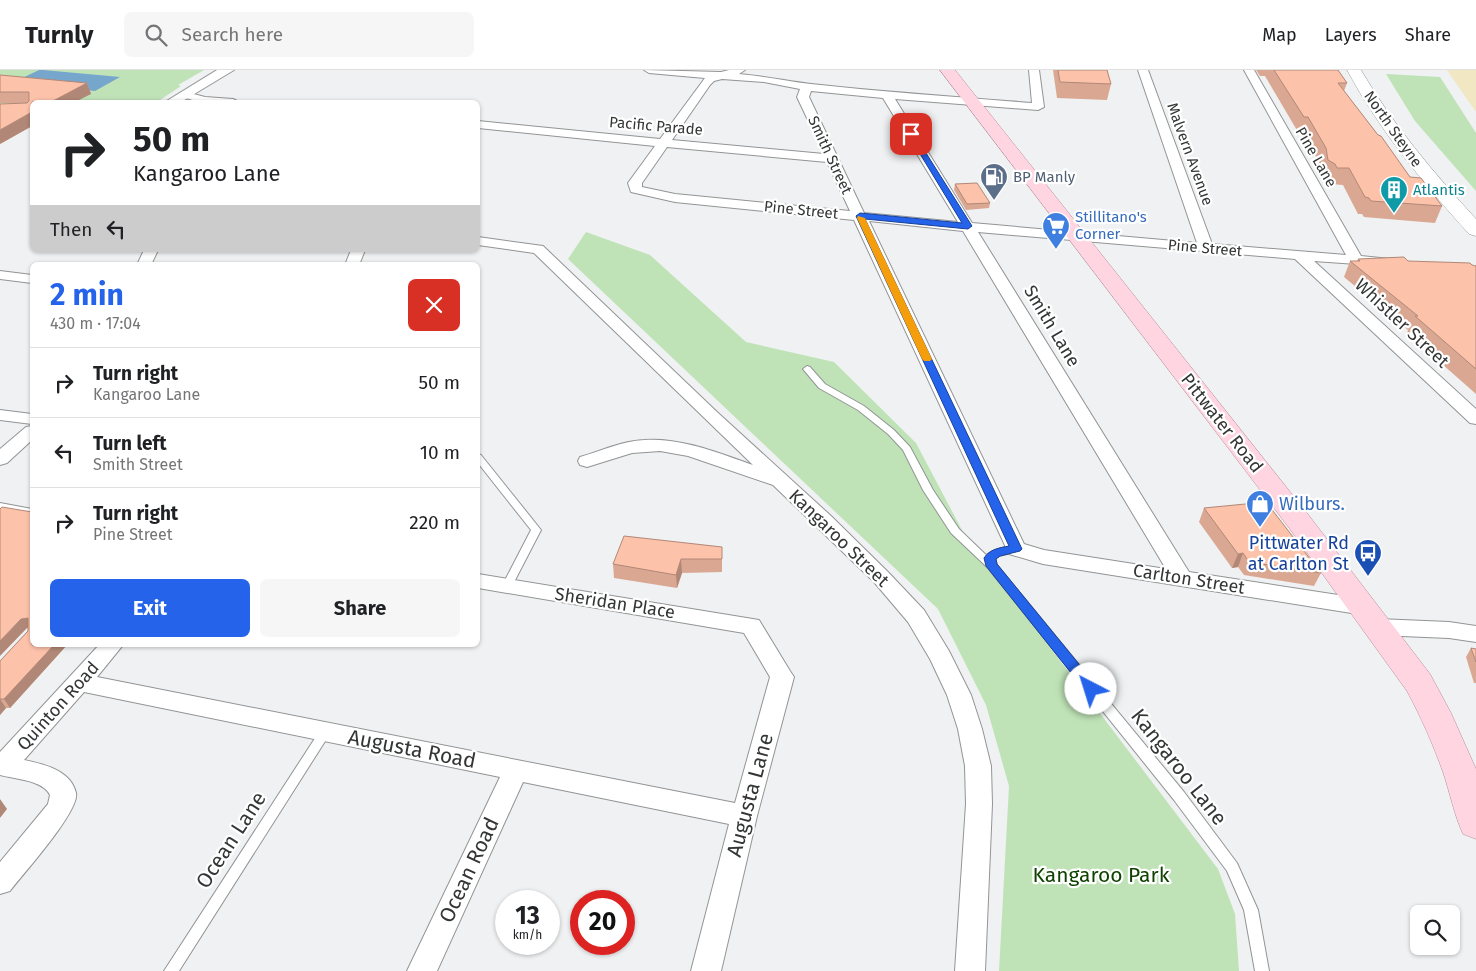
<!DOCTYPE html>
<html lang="en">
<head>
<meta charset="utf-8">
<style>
  :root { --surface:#fff; --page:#f6f6f6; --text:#202124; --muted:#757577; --line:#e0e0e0; --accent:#2563eb }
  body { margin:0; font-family:"Fira Sans",sans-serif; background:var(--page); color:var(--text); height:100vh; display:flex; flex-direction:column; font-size:19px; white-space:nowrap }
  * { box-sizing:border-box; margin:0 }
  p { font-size:16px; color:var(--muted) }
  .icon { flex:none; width:28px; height:28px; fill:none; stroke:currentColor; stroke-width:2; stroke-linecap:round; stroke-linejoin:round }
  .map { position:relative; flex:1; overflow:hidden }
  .sheet { position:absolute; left:30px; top:192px; width:450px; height:385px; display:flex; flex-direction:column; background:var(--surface); border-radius:8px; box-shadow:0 1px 4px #0004 }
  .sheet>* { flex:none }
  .hud { position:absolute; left:30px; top:30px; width:450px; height:152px; border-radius:8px; box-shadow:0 1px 4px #0004; background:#fff; color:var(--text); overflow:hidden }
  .tools { position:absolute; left:1410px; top:835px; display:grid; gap:10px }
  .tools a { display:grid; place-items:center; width:50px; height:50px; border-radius:8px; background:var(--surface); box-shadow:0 1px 4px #0004; font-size:25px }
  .speed { position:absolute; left:495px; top:820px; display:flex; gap:10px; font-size:25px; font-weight:700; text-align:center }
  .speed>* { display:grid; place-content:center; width:65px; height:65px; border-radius:50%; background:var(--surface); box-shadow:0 1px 4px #0004; line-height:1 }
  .speed small { font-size:12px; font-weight:400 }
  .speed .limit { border:8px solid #d22; background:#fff; color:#111 }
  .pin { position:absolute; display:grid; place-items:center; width:42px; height:42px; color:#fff; margin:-21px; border-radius:10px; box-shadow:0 2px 8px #0006 }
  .me { position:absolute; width:55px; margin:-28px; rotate:320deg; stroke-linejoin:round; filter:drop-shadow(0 0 4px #0008) }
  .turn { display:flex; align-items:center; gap:18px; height:105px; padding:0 20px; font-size:22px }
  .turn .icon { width:65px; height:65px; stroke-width:2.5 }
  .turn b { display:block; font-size:35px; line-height:42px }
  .then { display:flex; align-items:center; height:48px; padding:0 20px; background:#0003; gap:10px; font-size:19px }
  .round { display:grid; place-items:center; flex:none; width:52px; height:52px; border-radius:8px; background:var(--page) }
  .head { display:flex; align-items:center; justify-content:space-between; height:85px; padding:0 20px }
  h1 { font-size:30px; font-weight:700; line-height:38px; color:var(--accent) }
  .action { display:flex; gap:10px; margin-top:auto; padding:10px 20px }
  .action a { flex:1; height:58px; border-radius:8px; background:var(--accent); color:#fff; font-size:20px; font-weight:700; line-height:58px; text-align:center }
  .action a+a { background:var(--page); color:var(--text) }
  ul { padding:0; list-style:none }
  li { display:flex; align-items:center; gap:15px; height:70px; padding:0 20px; border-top:1px solid var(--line) }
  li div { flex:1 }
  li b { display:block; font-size:19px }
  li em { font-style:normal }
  header { display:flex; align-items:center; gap:30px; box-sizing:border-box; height:70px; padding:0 25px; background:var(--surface); border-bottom:1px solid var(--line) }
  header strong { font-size:24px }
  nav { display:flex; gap:28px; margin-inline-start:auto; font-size:18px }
  .search { width:350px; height:45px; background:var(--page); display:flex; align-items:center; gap:12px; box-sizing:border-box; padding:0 18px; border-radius:8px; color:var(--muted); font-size:19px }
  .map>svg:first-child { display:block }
  .green { fill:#bfe3b7 }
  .sand { fill:#f1e7c2 }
  .water { fill:#76a6cc }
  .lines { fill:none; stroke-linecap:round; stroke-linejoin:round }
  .service-casing { stroke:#929495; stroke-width:2 }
  .minor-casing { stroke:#929495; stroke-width:2 }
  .tertiary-casing { stroke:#929495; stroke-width:2 }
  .secondary-casing { stroke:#929495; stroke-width:1 }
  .primary-casing { stroke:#b78b98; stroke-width:1 }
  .service { fill:#fff; fill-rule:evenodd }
  .minor { fill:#fff; fill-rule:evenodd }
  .tertiary { fill:#fff; fill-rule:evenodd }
  .secondary { fill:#fff; fill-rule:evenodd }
  .primary { fill:#fed5e1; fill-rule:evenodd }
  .wall { fill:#daa792 }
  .shaded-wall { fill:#b18877 }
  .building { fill:#fdc2aa; stroke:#b18877 }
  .route { fill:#2563eb; stroke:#184099 }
  .slow { fill:#f59e0b }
  .labels { text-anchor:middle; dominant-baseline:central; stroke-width:4.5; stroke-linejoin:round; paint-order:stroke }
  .far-street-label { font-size:15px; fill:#343535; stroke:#fff }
  .far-service-label { font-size:15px; fill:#4e5e75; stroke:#fff; text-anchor:start }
  .far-culture-label { font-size:15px; fill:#0d838f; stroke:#fff; text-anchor:start }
  .far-shop-label { font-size:15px; fill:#366cbe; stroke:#fff; text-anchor:start }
  .street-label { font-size:18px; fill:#343535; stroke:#fff }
  .shop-label { font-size:18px; fill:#366cbe; stroke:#fff; text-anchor:start }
  .transit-label { font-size:18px; fill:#164399; stroke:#fff; text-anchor:end }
  .near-street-label { font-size:21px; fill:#343535; stroke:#fff }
  .near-park-label { font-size:21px; fill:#104302; stroke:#fff }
</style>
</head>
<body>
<header>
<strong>Turnly</strong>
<div class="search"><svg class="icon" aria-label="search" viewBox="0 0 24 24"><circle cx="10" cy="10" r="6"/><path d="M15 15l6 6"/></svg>Search here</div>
<nav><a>Map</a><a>Layers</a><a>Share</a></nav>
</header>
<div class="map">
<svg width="1476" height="901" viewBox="0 0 1476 901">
  <rect width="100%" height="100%" fill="#eff1f2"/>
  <g class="green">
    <path d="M0,0H204L178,15L181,16L157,32H32L0,36Z"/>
    <path d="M1386,4L1440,7L1476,63V121L1415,51Z"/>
    <path d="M586,162L650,185L746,272L834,292L916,373L964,464L1218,799L1235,844L1239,901H999L1009,716L986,635L938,539L568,189Z"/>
  </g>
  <path class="sand" d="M1447,0H1476V42Z"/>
  <path class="water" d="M39,0H43L120,7L95,21L12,13Z"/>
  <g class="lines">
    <defs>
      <g id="service">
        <path d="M807,296L810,297L825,314L864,336L894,360L910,377L933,420L959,459L986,485C995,479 1009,474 1020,477L1021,479L1020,481L999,486L995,489L997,495L1184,722L1237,793L1258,840L1269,901H1255L1244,840L1227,801L1174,730L988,498L951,463L923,420L903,380L888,364L858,340L819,318L803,299Z"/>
        <path d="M478,384L481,385L541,460L512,516L511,519H503L502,516L531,460L478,393Z"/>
        <path d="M0,433L32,439V445L0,439Z"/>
        <path d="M325,657L329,659L331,662L329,665L179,901H164L321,659Z"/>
      </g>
      <g id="minor">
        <path d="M644,0L721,2L729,0H745L739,4C763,6 787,11 811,14C884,22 958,27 1032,33L1029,0H1039L1044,37L1038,40L895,29L972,153L1197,173L1138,0H1148L1212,174L1346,185L1244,0H1254L1361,186L1390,189L1392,192L1390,195L1385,196L1314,191L1476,339V354L1470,353L1295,189L978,162L1189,502L1364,529L1372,531L1375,537L1372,543L1364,545L1043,494L1009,484L854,150L675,132L631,122L628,113L655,76L478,58V51L660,69L705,8L649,3ZM722,9L764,12L800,19L797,27L824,84L672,70L710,15L714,11ZM811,21L883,28L958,152L864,143L809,27ZM667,77L827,92L850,141L675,124L642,117V113ZM869,151L963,161L1166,499L1044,480L1024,474Z"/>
        <path d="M186,22L205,27L233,29L239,32H200L182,27L180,25Z"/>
        <path d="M478,167L543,176L717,342L831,446L888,502L924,540L949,581L971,625L982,659L991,696L992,734L985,901H955L966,734L965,696L958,659L947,625L930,589L908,552L874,512L773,415L688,386L660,381L632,383L587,397L580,395L578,391L580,387C601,381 622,371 644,370C680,367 719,383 753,395L534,183L478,175Z"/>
        <path d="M144,180H158L151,195H137Z"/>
        <path d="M351,180H365L359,195H345Z"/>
        <path d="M0,201L32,205V213L0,209Z"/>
        <path d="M0,340L32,344V354L0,350Z"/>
        <path d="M32,356V370L7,393L0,395V379L26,357Z"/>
        <path d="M478,504L759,550L790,601L794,607L757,746L721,901H691L729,754L523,712L437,901H407L500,707L84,622L24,690C43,694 71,700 76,723C80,741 22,805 10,821L0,824V792L48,734L50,725C43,710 15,709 0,705V682L99,575H123L97,607L735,733L770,607L744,563L478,518Z"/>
        <path d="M1378,549L1449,552L1476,556V572L1449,568L1378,565L1370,563L1367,557L1370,551Z"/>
      </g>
      <path id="tertiary" d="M217,0H234L181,32H165Z"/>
      <path id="secondary" d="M1347,0H1361C1393,55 1433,102 1476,149V166L1469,164C1423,113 1380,61 1347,0Z"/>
      <path id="primary" d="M940,0H955L1310,447L1430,604L1451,643L1476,699V769L1463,764C1454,744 1450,723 1443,702C1433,674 1421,647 1407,621L1290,459Z"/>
    </defs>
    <use href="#service" class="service-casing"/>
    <use href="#minor" class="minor-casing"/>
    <use href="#tertiary" class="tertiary-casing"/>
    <use href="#secondary" class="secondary-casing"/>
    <use href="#primary" class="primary-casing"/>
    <use href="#service" class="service"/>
    <use href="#minor" class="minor"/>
    <use href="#tertiary" class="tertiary"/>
    <use href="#secondary" class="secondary"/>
    <use href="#primary" class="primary"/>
  </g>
  <g class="wall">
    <path d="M1053,0H1107L1111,14L1107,30L1057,28Z"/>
    <path d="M1256,0H1338L1347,13L1344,21L1378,65L1410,107L1442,136L1435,153L1364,147L1362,144H1358L1343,115L1331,114L1330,110L1323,106L1320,94L1303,62H1298L1265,6H1260Z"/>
    <path d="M0,5L87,13L91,24L32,32V56L0,74L25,33H0Z"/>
    <path d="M955,114L990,133L989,138L966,140L954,120Z"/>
    <path d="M1358,189L1476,196V324L1407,263L1408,260L1344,207L1350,191H1357Z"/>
    <path d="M1204,438L1321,503L1314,516L1244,505L1238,497L1232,498L1199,452Z"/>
    <path d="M32,442V575H67L10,638H6L0,645V591L28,561V557L27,558Z"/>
    <path d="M722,477V502L682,503L677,518L614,508L613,494Z"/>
    <path d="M1471,578L1476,579V613H1474L1466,587Z"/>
  </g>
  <g class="shaded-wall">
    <path d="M87,13L91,24L75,32H51Z"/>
    <path d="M32,42V56L0,74V60Z"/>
    <path d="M1243,483L1238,497L1232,498L1238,484Z"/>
    <path d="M681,489L682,503L677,518L676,505Z"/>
    <path d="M28,548L32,557L27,558L0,586V571L21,549Z"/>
    <path d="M54,575H67L10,638L4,629Z"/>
    <path d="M0,629L6,638L0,645Z"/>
    <path d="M0,729L7,739L0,748Z"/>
  </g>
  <g class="building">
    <path d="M1058,0H1107L1111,14L1060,12Z"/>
    <path d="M1274,0H1338L1347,13H1338L1378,65L1381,66L1410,107L1421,108L1442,136L1371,131L1369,128L1365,127L1349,98H1337L1335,94L1328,90L1326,78L1308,47H1304Z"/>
    <path d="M0,5L87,13L51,32H32V42L0,60V34L27,33L29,31V22H0Z"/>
    <path d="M977,113L990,133L967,134L955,114Z"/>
    <path d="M1404,187L1408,191L1470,193L1472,195L1476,196V299L1415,246H1418L1350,191H1360L1358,189Z"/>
    <path d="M1266,432L1321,503L1249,492L1243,483L1238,484L1204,438Z"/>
    <path d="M2,437L32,442V575H54L4,629H0V591L28,561V548L21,549L0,571V439Z"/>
    <path d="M624,466L722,477V489H681L676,505L613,494Z"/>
    <path d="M1471,578L1476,579V592Z"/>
  </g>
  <path class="route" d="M909,63L914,64L972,156L968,159L865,149L1022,479L1020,481L1000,486L996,489L997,494L1096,615L1098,619L1096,623L1091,624L1087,623L986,496L984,488C990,479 999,478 1009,476L856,146L860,143L962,153L908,64Z"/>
  <path class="slow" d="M858,146L865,148L932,289L930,291H924L922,289L857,148Z"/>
  <defs>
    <symbol id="fuel-pin" viewBox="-11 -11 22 30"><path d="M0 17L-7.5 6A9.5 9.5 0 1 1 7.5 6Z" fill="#5c6f8a" stroke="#fff"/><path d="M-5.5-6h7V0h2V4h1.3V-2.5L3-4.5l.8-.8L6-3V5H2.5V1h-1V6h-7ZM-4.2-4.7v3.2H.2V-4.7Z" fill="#fff"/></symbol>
    <symbol id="building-pin" viewBox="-11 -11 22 30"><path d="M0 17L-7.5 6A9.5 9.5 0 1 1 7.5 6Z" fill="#0f9aa8" stroke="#fff"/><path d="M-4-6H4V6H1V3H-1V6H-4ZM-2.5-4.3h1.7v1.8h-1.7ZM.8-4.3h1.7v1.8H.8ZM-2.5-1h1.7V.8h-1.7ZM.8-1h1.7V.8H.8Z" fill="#fff"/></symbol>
    <symbol id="supermarket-pin" viewBox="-11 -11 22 30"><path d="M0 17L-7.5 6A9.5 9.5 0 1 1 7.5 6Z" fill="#3f7fe0" stroke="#fff"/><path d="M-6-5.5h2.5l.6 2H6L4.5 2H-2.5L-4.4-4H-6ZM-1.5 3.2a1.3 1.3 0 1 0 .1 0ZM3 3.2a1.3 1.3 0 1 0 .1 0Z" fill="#fff"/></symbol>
    <symbol id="shop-pin" viewBox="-11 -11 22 30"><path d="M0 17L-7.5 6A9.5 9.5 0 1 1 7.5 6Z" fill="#3f7fe0" stroke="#fff"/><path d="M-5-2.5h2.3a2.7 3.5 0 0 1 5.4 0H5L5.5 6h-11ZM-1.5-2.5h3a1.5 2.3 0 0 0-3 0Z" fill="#fff"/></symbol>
    <symbol id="bus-pin" viewBox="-11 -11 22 30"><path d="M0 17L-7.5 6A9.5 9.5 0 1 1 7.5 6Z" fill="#1a4fb4" stroke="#fff"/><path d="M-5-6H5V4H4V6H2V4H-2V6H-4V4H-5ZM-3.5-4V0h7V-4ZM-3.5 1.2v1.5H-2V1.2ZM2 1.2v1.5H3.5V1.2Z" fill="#fff"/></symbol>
  </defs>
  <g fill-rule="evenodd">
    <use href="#fuel-pin" x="978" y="91" width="32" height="43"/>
    <use href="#building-pin" x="1378" y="104" width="32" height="43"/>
    <use href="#supermarket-pin" x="1040" y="140" width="32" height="43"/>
    <use href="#shop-pin" x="1244" y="418" width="32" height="43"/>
    <use href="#bus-pin" x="1352" y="467" width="32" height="43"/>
  </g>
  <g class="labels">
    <g class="far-street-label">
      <text transform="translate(656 56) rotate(5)">Pacific Parade</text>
      <text transform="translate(1393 59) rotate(55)">North Steyne</text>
      <text transform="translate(1190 84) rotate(70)">Malvern Avenue</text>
      <text transform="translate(830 85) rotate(65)">Smith Street</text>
      <text transform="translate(1316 87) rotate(60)">Pine Lane</text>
      <text transform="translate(801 140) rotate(6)">Pine Street</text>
      <text transform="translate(1205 178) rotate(5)">Pine Street</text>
    </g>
    <g class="far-service-label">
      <text x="1013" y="107">BP Manly</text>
    </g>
    <g class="far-culture-label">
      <text x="1413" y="120">Atlantis</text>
    </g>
    <g class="far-shop-label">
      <text x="1075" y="147">Stillitano's<tspan x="1075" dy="17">Corner</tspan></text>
    </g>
    <g class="street-label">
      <text transform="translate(1402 253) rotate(43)">Whistler Street</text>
      <text transform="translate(1052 256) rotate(59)">Smith Lane</text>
      <text transform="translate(1222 353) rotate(52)">Pittwater Road</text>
      <text transform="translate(839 468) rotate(44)">Kangaroo Street</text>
      <text transform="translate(1189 509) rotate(9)">Carlton Street</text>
      <text transform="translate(615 533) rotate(9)">Sheridan Place</text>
      <text transform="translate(58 636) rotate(-48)">Quinton Road</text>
    </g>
    <g class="shop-label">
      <text x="1279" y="434">Wilburs.</text>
    </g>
    <g class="transit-label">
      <text x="1349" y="473">Pittwater Rd<tspan x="1349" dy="21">at Carlton St</tspan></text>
    </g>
    <g class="near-street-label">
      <text transform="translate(412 679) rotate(11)">Augusta Road</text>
      <text transform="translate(1179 697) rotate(52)">Kangaroo Lane</text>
      <text transform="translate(750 725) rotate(-75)">Augusta Lane</text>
      <text transform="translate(231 770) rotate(-57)">Ocean Lane</text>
      <text transform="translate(469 800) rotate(-65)">Ocean Road</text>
    </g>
    <g class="near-park-label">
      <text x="1101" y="805">Kangaroo Park</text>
    </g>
  </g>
</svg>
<div class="tools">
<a><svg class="icon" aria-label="search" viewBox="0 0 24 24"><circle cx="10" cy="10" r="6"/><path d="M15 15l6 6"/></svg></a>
</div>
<div class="speed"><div>13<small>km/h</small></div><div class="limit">20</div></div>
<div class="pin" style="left:911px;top:64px;background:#d93025"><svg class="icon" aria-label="arrive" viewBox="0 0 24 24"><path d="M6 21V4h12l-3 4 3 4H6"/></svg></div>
<svg class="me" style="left:1091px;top:619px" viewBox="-20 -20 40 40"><circle r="19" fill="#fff"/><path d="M0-13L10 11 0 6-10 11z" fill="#2563eb"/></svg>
<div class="hud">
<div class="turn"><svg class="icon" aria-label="right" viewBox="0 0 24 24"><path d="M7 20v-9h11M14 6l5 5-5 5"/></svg><div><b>50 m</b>Kangaroo Lane</div></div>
<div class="then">Then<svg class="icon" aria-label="left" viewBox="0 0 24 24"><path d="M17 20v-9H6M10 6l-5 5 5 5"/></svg></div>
</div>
<section class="sheet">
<div class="head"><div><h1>2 min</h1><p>430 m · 17:04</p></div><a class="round" style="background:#d93025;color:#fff"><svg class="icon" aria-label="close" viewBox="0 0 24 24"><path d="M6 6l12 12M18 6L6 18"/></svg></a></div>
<ul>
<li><svg class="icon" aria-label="right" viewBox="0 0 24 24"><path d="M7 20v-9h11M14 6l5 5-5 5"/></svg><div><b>Turn right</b><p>Kangaroo Lane</p></div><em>50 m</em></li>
<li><svg class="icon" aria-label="left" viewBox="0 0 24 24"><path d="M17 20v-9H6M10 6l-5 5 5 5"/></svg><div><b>Turn left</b><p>Smith Street</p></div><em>10 m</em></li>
<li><svg class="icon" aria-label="right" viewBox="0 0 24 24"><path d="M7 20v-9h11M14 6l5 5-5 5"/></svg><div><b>Turn right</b><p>Pine Street</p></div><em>220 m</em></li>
</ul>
<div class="action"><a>Exit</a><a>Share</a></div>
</section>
</div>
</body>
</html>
